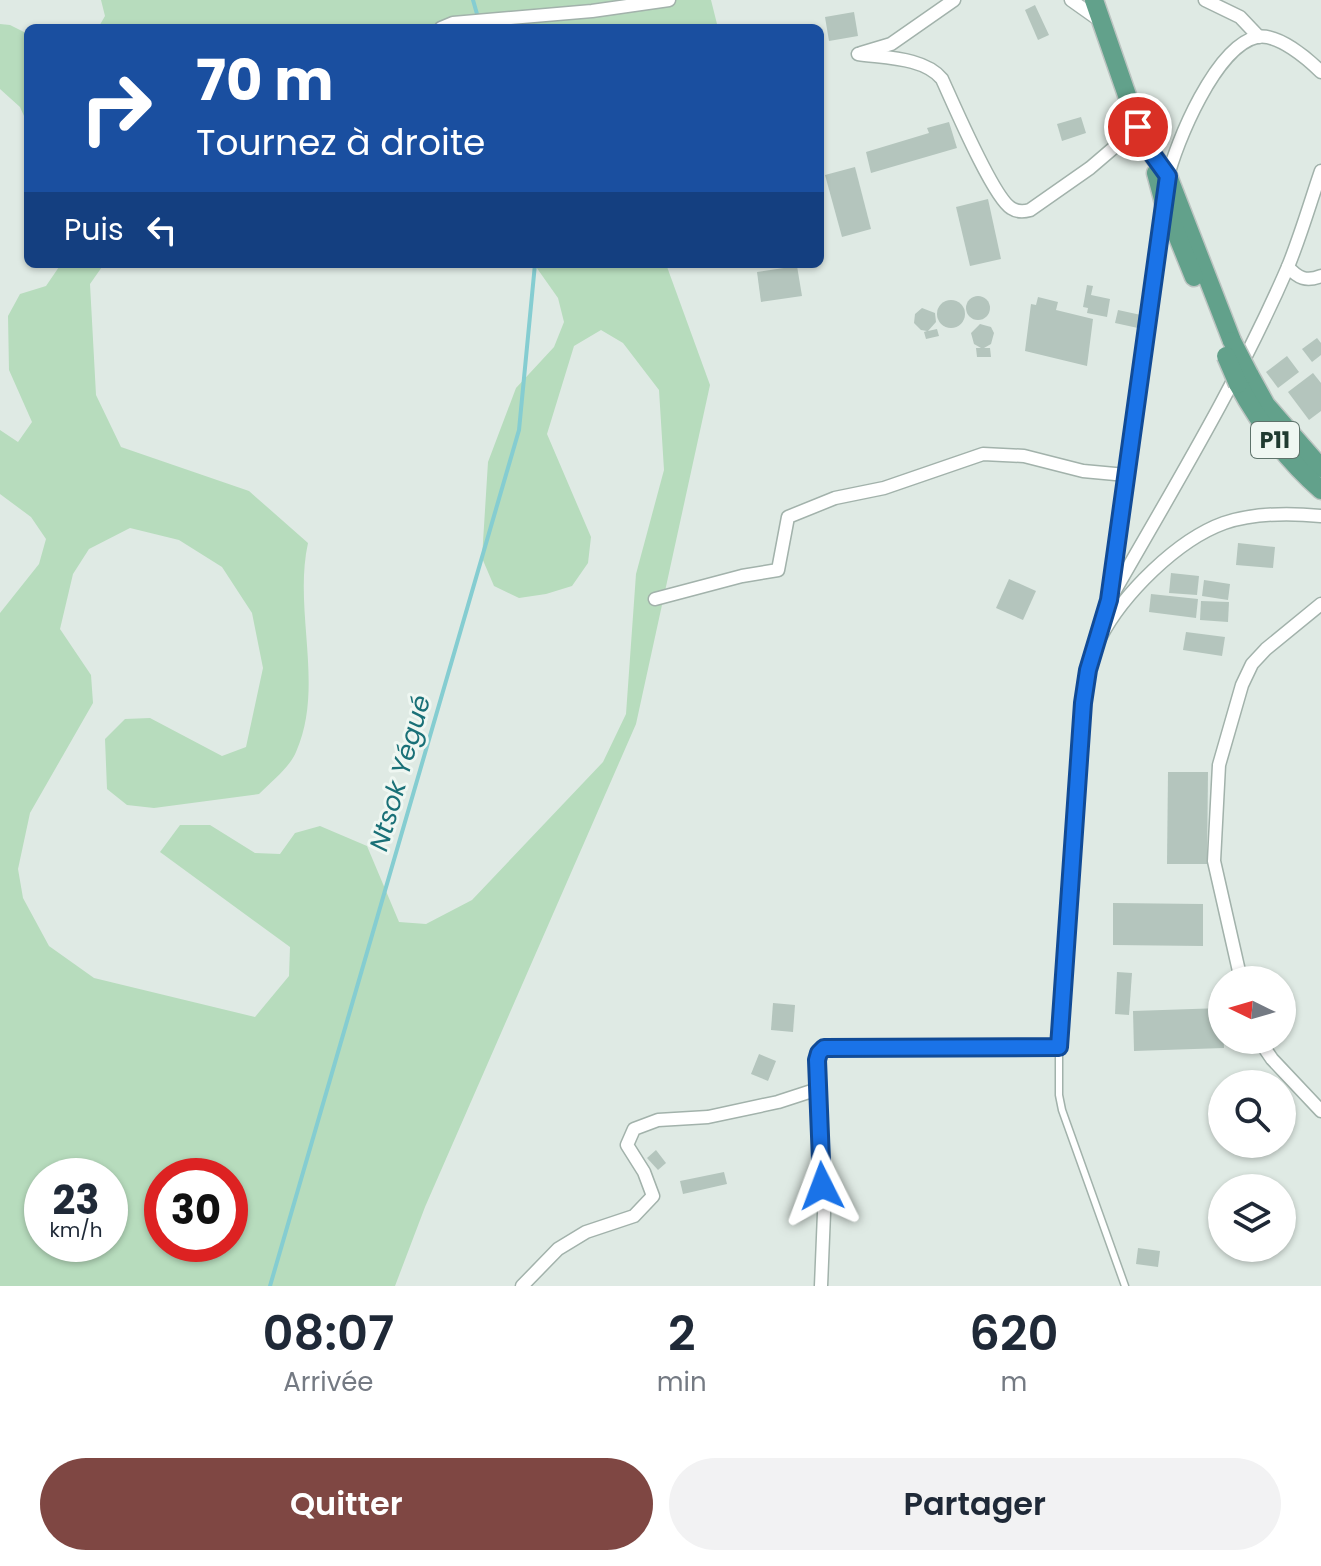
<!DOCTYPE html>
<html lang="fr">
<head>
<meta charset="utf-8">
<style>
  :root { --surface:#fff; --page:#f2f2f3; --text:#1f2937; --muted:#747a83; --accent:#7f4743 }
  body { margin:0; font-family:Poppins,sans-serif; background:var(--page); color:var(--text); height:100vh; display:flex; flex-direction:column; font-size:30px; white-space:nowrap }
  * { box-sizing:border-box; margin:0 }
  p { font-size:26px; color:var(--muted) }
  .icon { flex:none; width:44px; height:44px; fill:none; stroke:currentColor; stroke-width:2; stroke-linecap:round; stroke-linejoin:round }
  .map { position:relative; height:1286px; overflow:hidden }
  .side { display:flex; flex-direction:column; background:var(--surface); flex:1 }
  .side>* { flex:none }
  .banner { position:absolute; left:24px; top:24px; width:800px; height:244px; border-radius:12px; box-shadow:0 2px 6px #0004; background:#1a4fa0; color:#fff; overflow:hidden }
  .needle { width:52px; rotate:275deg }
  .buttons { position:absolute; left:1208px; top:966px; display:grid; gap:16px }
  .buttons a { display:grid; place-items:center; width:88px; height:88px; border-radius:50%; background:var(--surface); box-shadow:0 2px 6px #0004; font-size:40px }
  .speed { position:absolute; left:24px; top:1158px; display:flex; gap:16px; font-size:40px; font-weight:700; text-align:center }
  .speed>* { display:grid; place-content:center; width:104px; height:104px; border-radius:50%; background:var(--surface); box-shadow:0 2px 6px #0004; line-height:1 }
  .speed small { font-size:20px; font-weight:400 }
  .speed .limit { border:12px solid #d22; background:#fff; color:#111 }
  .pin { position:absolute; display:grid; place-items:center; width:68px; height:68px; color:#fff; margin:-34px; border:4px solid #fff; border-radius:50%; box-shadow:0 2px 8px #0007 }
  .me { position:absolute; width:88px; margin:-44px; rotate:357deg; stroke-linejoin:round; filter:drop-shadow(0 0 6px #0008) }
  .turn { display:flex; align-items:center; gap:28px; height:168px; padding:0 40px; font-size:36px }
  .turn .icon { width:104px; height:104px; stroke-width:2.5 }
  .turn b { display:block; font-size:56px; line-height:68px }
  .then { display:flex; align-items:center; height:76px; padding:0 40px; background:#0003; gap:16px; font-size:30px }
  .eta { display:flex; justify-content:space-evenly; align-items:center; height:136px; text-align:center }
  .eta b { font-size:48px; font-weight:600; line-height:56px }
  .primary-button { display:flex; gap:16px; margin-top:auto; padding:16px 40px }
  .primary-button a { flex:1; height:92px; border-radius:48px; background:var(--accent); color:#fff; font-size:32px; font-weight:600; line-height:92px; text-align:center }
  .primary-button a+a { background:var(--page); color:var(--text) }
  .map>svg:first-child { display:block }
  .green { fill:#b7dcbd; fill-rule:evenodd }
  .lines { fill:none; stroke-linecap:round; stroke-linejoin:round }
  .stream { stroke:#85cdd1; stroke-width:4 }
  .building { fill:#b4c5bd }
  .lane-casing { stroke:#a2b2ab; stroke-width:9 }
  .street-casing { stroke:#a2b2ab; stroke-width:15 }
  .primary-casing { stroke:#bcc4c1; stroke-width:21 }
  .lane { stroke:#fff; stroke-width:6 }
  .street { stroke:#fff; stroke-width:12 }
  .primary { stroke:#62a18b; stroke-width:18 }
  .primary-bridge-casing { stroke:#bcc4c1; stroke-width:21; stroke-linecap:butt }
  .primary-bridge { stroke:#62a18b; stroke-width:18 }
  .route-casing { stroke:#114b97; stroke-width:20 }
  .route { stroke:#1a73e8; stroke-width:14 }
  .labels { text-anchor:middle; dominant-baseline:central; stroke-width:6; stroke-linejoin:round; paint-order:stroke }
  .shield { fill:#eff7f2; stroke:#5e736b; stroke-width:2 }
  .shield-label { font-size:22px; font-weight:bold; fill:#203b31 }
  .water-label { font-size:26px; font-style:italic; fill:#197077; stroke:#eff7f2 }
</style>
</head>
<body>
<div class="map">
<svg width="1321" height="1286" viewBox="0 0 1321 1286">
  <rect width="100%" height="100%" fill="#dfeae4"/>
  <g class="green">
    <path d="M101,0H711L718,28H98L105,16Z"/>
    <path d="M0,24L10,25L28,34V125L20,107L0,89Z"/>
    <path d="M61,264H104L90,284L96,395L121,447L249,491L308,543C293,611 325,686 296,752C290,767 271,782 259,794L154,808L127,805L107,789L105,739L125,719L150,718L222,756L246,747L263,668L252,613L222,567L179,540L130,528L89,549L73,574L60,629L91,675L93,703L30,813L18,869L23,898L49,946L94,978L255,1017L289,976L290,947L160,852L180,825H210L255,853L280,854L295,833L320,826L367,846L399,922L426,924L472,900L603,762L626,714L636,574L664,470L659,390L623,343L601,330L574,346L547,434L591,537L588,563L572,586L546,594L519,598L494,586L482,558L488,462L516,388L554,347L564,322L558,298L534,264H666L710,385L636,724L425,1207L395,1286H0V613L39,564L46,539L31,517L0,494V430L18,442L32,422L9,370L8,316L20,294L46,286ZM42,1176H110V1244H42ZM162,1176H230V1244H162Z"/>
  </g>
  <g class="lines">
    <g class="stream">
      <path d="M473,0L481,28"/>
      <path d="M270,1286L519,430L535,264"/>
    </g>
  </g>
  <g class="building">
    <path d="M1035,5L1049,35L1038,40L1025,10Z"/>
    <path d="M854,12L858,36L829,41L825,17Z"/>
    <path d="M1081,117L1086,133L1062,141L1057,124Z"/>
    <path d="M949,122L957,148L871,173L866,152L929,133L927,128Z"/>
    <path d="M855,167L871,229L842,237L825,175Z"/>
    <path d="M988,199L1001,259L970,266L956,207Z"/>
    <path d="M797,266L802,296L761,302L757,272Z"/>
    <path d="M1087,285L1093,286L1091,295L1110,299L1107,317L1087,313L1088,308L1083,307Z"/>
    <circle cx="978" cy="308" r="12"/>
    <path d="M1038,297L1058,302L1056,310L1093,319L1087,366L1025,351L1031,304L1036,305Z"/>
    <circle cx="951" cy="314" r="14"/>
    <path d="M922,308L935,313L936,322L928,331L937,329L939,336L926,339L924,332L927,331L921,330L914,323L915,314Z"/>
    <path d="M1118,310L1141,315L1138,328L1115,323Z"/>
    <path d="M980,324L991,327L994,333L991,344L984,348H990L991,357H977L976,348H981L974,344L971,333Z"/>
    <path d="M1317,338L1321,343V355L1312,362L1302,349Z"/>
    <path d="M1287,356L1299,372L1278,388L1266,372Z"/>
    <path d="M1313,373L1321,383V411L1309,420L1288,392Z"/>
    <path d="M1238,543L1275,547L1273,568L1236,565Z"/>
    <path d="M1171,573L1199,576L1197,595L1169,593Z"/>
    <path d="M1009,579L1036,591L1023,620L996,608Z"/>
    <path d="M1204,580L1230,584L1228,600L1202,596Z"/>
    <path d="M1151,594L1198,599L1196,618L1149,612Z"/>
    <path d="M1201,601L1229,602L1228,622L1200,620Z"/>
    <path d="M1186,632L1225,637L1222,656L1183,650Z"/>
    <path d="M1168,772H1208L1207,864H1167Z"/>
    <path d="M1113,903L1203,904V946L1113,945Z"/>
    <path d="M1117,972L1132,973L1129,1015L1115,1014Z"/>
    <path d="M773,1003L795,1005L793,1032L771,1030Z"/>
    <path d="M1222,1008L1224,1048L1134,1051L1133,1011Z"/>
    <path d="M759,1054L776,1061L768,1081L751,1074Z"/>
    <path d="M656,1150L666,1163L658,1170L647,1158Z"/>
    <path d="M724,1172L727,1184L683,1194L680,1181Z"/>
    <path d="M1138,1248L1160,1251L1158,1267L1136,1264Z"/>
  </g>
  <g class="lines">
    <defs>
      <path id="lane" d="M1059,1047V1095L1062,1110L1125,1286"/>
      <g id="street">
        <path d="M1071,0L1102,22"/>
        <path d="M1205,0L1240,17L1259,37"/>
        <path d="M441,28L453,23L592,11L669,0"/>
        <path d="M861,53L891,44L954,0"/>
        <path d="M858,54C884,58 924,57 942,79C953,103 993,197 1011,208C1017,212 1023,212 1030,210L1090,168L1138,127"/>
        <path d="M1167,180C1176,142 1216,46 1257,37C1278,33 1308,59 1321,72"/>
        <path d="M1288,267C1298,278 1306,282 1321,276"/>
        <path d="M1113,594C1174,487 1238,382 1287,269C1300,238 1310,203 1321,171"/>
        <path d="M655,599L742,576L778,570L788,517L835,498L884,488L983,454L1024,456L1083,471L1126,475"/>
        <path d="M1101,631L1109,600L1164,206"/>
        <path d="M1241,980L1214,861L1219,765L1242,685L1252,664L1266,649L1321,604"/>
        <path d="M1259,1040L1272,1059L1321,1111"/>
        <path d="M522,1286L558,1249L586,1232L634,1216L653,1196L644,1172L627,1145L634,1129L658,1120L708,1117L778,1102L818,1089"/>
        <path d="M821,1286L824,1213L820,1159L819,1053L824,1048L1059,1047L1083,703C1086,681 1089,658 1100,638C1123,594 1177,540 1224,523C1254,513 1290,513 1321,516"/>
      </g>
      <g id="primary">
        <path d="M1094,0L1138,127L1150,151L1168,176L1232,341"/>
        <path d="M1156,173L1164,203L1194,277"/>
        <path d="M1249,374L1266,405L1321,468"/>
        <path d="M1238,384C1259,423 1287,460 1321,490"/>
      </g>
    </defs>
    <use href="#lane" class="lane-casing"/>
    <use href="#street" class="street-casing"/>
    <use href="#primary" class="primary-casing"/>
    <use href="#lane" class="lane"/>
    <use href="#street" class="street"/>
    <use href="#primary" class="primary"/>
    <defs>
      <g id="primary-bridge">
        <path d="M1232,341L1249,374"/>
        <path d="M1226,356L1238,384"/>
      </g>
    </defs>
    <use href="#primary-bridge" class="primary-bridge-casing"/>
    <use href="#primary-bridge" class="primary-bridge"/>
  </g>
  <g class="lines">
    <defs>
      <path id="route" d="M822,1186L817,1060L819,1053L824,1048L1059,1047L1083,703L1088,670L1109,600L1168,176L1150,151L1138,127"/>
    </defs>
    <use href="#route" class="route-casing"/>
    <use href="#route" class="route"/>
  </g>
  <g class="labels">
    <rect class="shield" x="1251" y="422" width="48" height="36" rx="6"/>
    <g class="shield-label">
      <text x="1275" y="440">P11</text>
    </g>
    <g class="water-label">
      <text transform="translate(400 773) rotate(-74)">Ntsok Yégué</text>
    </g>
  </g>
</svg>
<div class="buttons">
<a><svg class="needle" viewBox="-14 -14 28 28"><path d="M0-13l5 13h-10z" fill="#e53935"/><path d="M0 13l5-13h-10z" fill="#747a83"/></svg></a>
<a><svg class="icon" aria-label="search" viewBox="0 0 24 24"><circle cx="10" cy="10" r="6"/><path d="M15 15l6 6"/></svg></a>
<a><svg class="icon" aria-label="layers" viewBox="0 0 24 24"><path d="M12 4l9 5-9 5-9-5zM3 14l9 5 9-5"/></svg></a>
</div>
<div class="speed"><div>23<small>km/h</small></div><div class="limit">30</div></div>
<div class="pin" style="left:1138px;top:127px;background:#d93025"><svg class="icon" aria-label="arrive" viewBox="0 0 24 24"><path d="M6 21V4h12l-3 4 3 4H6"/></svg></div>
<svg class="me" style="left:822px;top:1186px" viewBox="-20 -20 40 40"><path d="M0-17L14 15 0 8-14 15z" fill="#1a73e8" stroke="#fff" stroke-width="4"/></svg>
<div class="banner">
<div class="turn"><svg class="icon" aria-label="right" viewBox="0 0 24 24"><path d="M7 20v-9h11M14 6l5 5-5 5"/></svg><div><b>70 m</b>Tournez à droite</div></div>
<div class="then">Puis<svg class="icon" aria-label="left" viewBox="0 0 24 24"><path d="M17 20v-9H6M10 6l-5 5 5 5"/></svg></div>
</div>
</div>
<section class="side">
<div class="eta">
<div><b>08:07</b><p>Arrivée</p></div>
<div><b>2</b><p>min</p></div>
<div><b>620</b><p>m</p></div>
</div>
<div class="primary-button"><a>Quitter</a><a>Partager</a></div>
</section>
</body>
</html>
